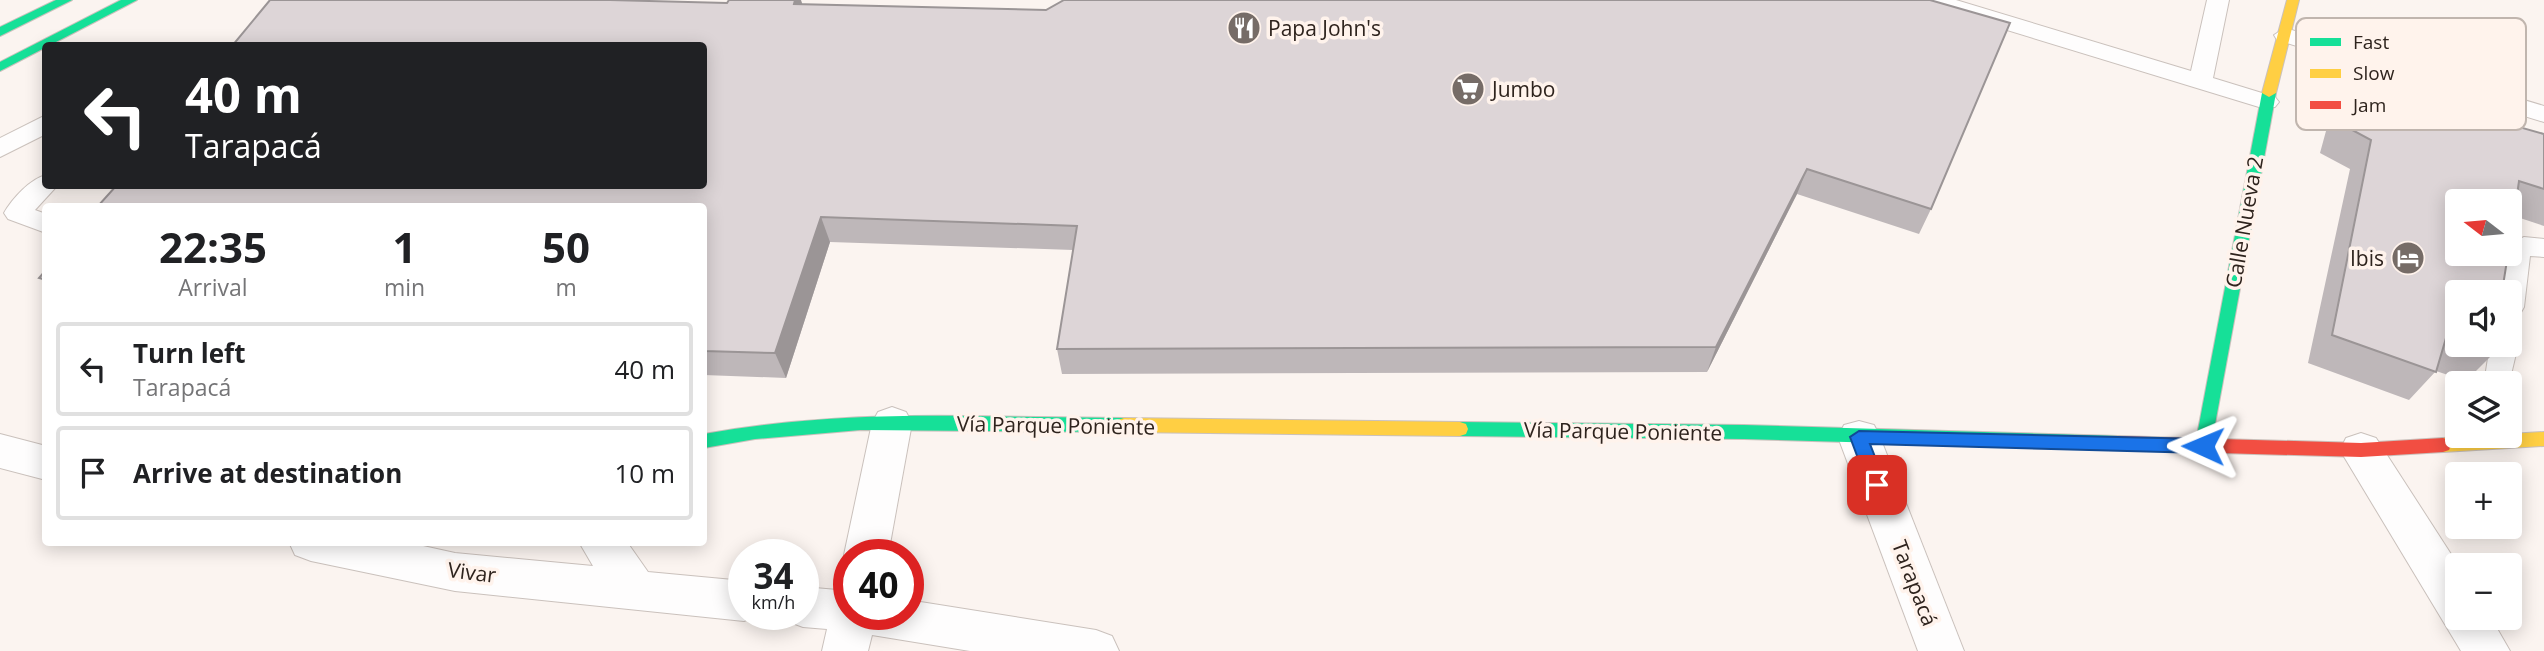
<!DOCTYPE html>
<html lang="en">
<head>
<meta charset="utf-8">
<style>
  :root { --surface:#fff; --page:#f2f2f2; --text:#202124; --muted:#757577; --line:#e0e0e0 }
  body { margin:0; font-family:"Open Sans",sans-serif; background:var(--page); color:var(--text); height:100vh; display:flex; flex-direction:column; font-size:26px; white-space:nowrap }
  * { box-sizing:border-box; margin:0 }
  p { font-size:23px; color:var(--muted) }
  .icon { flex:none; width:38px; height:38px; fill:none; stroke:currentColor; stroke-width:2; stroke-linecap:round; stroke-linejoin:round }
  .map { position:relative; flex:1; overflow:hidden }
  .drawer { position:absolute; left:42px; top:203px; width:665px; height:343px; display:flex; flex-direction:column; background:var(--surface); border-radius:7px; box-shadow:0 4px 18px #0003 }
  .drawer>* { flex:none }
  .guide { position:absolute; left:42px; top:42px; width:665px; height:147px; border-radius:7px; box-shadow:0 4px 18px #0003; background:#202124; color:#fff; overflow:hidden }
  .needle { width:46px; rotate:286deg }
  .buttons { position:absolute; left:2445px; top:189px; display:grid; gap:14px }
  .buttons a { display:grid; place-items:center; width:77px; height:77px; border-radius:7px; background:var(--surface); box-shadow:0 4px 18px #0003; font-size:35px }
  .speed { position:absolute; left:728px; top:539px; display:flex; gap:14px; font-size:35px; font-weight:700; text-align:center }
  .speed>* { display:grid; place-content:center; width:91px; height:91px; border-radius:50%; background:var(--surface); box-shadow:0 4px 18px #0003; line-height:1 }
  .speed small { font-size:18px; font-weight:400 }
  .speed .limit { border:10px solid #d22; background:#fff; color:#111 }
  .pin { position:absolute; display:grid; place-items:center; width:60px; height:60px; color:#fff; margin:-30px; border-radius:14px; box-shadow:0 4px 10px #0006 }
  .me { position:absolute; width:77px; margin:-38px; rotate:271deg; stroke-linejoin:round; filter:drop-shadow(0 0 5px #0008) }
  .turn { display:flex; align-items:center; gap:24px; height:147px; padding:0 28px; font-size:32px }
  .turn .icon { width:91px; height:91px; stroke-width:2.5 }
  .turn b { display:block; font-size:49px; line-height:60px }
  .eta { display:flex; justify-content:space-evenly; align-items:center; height:119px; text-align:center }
  .eta b { font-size:42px; font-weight:700; line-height:49px }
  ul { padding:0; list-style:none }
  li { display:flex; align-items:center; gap:21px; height:94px; margin:0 14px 10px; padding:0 14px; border:4px solid var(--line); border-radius:7px }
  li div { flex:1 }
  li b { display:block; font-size:26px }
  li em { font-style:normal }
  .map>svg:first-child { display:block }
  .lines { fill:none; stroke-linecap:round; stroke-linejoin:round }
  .lane-casing { stroke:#cac1bc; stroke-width:2 }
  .street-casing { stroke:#cac1bc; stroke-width:2 }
  .fast-casing { stroke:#cac1bc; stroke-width:2 }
  .slow-casing { stroke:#cac1bc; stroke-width:2 }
  .jam-casing { stroke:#cac1bc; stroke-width:2 }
  .lane { fill:#fefdfd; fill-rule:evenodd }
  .street { fill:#fefdfd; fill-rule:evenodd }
  .fast { fill:#16e098; fill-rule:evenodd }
  .slow { fill:#ffcf43; fill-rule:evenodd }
  .jam { fill:#f24e42; fill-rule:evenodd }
  .wall { fill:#beb7b9 }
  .shaded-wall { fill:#9b9596 }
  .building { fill:#ddd5d7; stroke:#9b9596; stroke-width:2 }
  .route { fill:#1a73e8; stroke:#114b97; stroke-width:2 }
  .labels { text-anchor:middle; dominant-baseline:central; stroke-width:7; stroke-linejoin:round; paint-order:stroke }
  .poi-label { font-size:21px; fill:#2e231d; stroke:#fff3ec; text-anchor:start }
  .street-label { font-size:21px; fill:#2e231d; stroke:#fff3ec }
  .key { fill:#fff3ec; stroke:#c0b5ae; stroke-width:2 }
  .key-label { font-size:19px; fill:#2e231d }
</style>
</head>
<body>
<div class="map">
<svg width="2544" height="651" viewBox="0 0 2544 651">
  <rect width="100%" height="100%" fill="#fbf4f0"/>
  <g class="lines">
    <defs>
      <g id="lane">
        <path d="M1922,0H1956L2191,71L2207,0H2229L2213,78L2275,97L2279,102L2275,107H2259L1925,5Z"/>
        <path d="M2285,28L2544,106V122L2277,40L2274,35Z"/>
        <path d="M46,115V134L0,157V138Z"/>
        <path d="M46,175V186H57L35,210L46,214V233L8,219L4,213C12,199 30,179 46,175Z"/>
        <path d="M2524,237L2544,239V257L2530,256L2524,307L2520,314L2510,317V292H2498L2504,254H2510V244Z"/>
        <path d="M2510,336L2518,345L2510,379L2500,382L2490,379L2486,371L2490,345H2510Z"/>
      </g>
      <g id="street">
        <path d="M892,407L906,412L912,423L888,555H849V565L844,555L872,423L878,412Z"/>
        <path d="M1859,421L1874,425L1880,437L1964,651H1918L1838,437L1844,425Z"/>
        <path d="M2361,433L2376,438L2458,565L2457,618H2491L2510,651H2461L2340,450L2346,438Z"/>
        <path d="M0,434L46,446V480L0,468Z"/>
        <path d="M289,542H405L455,553L593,566L579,542H627L648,572L744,581V614H760L744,621L455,591L311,561L295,555Z"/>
        <path d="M803,587L849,591V614H908V600L1096,630L1112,636L1119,651H970L872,635L868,651H822L827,629L803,627L787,621L784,614H803Z"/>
      </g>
      <g id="fast">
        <path d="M56,0H72L0,36V27Z"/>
        <path d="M121,0H137L0,71V62Z"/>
        <path d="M2269,89L2276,93L2211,446L2209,451L2203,453L2197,451L2195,446L2262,93Z"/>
        <path d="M966,416L1124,418L1130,420L1132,425L1130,430L1124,432L860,430L755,439L704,448V434C791,418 878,415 966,416Z"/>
        <path d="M1460,422L1744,425L2118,436L2124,438L2126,443L2124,448L2118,450L1744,439L1460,436L1454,434L1452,429L1454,424Z"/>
      </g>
      <g id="slow">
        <path d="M2287,0H2299L2276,93L2269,97L2262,93Z"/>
        <path d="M1124,418L1460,422L1466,424L1468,429L1466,434L1460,436L1124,432L1118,430L1116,425L1118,420Z"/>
        <path d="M2544,432V446L2443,452L2437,450L2435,445L2437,440L2443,438Z"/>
      </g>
      <path id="jam" d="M2118,436L2361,443L2443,438L2449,440L2451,445L2449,450L2443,452L2361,457L2118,450L2112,448L2110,443L2112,438Z"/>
    </defs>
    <use href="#lane" class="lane-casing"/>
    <use href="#street" class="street-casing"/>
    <use href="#fast" class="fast-casing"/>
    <use href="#slow" class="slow-casing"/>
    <use href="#jam" class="jam-casing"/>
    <use href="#lane" class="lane"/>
    <use href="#street" class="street"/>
    <use href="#fast" class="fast"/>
    <use href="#slow" class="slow"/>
    <use href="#jam" class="jam"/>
  </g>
  <g class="wall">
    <path d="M1930,0L1931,209L1919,234L1797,194L1707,372L1062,374L1057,349L1073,250L830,242L786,378L704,375V206L803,4L1046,10Z"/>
    <path d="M2353,80L2544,134V226L2514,216L2457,292V345H2495L2494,353L2466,381L2436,371L2409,400L2308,363L2350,169L2320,153L2332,109Z"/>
  </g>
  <g class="shaded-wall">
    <path d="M795,0H801L805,12L794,4Z"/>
    <path d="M1807,169L1797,194L1707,372L1716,347Z"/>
    <path d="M821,217L830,242L786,378L775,353Z"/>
  </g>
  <g class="building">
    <path d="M270,0H610L727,3L729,0H795L794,4L1046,10L1064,0H1930L2010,23L1931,209L1807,169L1716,347L1057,349L1077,226L821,217L775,353L704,351V206H98L116,186H704V46H232Z"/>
    <path d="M2353,80L2544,134V189L2519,181L2510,244V201H2457V254H2508L2502,292H2457V342L2446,338L2436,372L2332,335L2371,140L2341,124Z"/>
    <path d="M46,270V280L39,278Z"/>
    <path d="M2467,345H2495L2494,353Z"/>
  </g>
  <path class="route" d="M1859,431L2203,439L2212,446L2203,453L1870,444L1886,485L1877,492L1868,485L1850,437Z"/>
  <defs>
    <symbol id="restaurant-disc" viewBox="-11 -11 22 22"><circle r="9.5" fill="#766c67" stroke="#fff3ec"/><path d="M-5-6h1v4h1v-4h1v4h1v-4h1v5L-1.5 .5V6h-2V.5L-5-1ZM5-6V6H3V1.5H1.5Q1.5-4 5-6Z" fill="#fff"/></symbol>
    <symbol id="supermarket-disc" viewBox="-11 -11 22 22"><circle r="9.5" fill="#766c67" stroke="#fff3ec"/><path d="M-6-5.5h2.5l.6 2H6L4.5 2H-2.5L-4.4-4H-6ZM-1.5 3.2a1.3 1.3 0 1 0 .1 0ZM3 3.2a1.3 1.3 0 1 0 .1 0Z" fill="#fff"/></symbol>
    <symbol id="hotel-disc" viewBox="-11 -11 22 22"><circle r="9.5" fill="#766c67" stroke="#fff3ec"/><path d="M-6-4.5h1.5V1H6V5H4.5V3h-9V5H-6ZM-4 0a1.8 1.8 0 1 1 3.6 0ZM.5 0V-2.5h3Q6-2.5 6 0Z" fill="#fff"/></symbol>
  </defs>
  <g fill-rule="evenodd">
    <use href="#restaurant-disc" x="1225" y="9" width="38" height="38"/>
    <use href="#supermarket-disc" x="1449" y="70" width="38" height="38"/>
    <use href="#hotel-disc" x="2389" y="239" width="38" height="38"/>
  </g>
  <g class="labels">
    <g class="poi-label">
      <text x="1268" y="28">Papa John's</text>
      <text x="1492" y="89">Jumbo</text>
      <text x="2384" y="258" text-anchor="end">Ibis</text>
    </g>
    <g class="street-label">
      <text transform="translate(2244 222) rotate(-80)">Calle Nueva 2</text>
      <text transform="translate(1056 425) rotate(1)">Vía Parque Poniente</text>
      <text transform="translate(1623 431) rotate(1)">Vía Parque Poniente</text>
      <text transform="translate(472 572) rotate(7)">Vivar</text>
      <text transform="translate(1915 583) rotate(69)">Tarapacá</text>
    </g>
  </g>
  <rect x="2296" y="18" width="230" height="112" rx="10" class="key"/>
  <rect x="2310" y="38" width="31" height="8" fill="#16e098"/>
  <rect x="2310" y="69" width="31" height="9" fill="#ffcf43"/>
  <rect x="2310" y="101" width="31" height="8" fill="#f24e42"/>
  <g class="key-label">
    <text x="2353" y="49">Fast</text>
    <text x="2353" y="80">Slow</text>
    <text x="2353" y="112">Jam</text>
  </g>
</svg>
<div class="buttons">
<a><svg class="needle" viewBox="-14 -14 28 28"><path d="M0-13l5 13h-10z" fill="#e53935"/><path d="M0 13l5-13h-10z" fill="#757577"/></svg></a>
<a><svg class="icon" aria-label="sound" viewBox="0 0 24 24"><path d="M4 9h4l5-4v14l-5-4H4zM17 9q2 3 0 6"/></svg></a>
<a><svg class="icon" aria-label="layers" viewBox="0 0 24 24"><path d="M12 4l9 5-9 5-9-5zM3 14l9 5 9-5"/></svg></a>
<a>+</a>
<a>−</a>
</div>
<div class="speed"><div>34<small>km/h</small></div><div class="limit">40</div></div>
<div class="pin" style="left:1877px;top:485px;background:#d93025"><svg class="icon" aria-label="arrive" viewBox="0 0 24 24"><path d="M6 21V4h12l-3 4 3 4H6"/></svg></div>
<svg class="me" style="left:2203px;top:446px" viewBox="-20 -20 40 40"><path d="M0-17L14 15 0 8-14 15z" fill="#1a73e8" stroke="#fff" stroke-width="4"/></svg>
<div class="guide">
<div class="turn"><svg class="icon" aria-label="left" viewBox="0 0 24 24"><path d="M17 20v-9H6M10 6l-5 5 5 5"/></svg><div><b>40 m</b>Tarapacá</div></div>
</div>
<section class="drawer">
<div class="eta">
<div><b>22:35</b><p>Arrival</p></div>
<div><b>1</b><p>min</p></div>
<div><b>50</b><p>m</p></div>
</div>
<ul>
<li><svg class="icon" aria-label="left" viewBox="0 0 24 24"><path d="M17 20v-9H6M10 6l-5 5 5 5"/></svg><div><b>Turn left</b><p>Tarapacá</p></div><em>40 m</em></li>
<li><svg class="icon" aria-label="arrive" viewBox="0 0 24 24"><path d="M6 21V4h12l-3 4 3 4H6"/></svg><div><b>Arrive at destination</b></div><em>10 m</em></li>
</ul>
</section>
</div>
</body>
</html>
